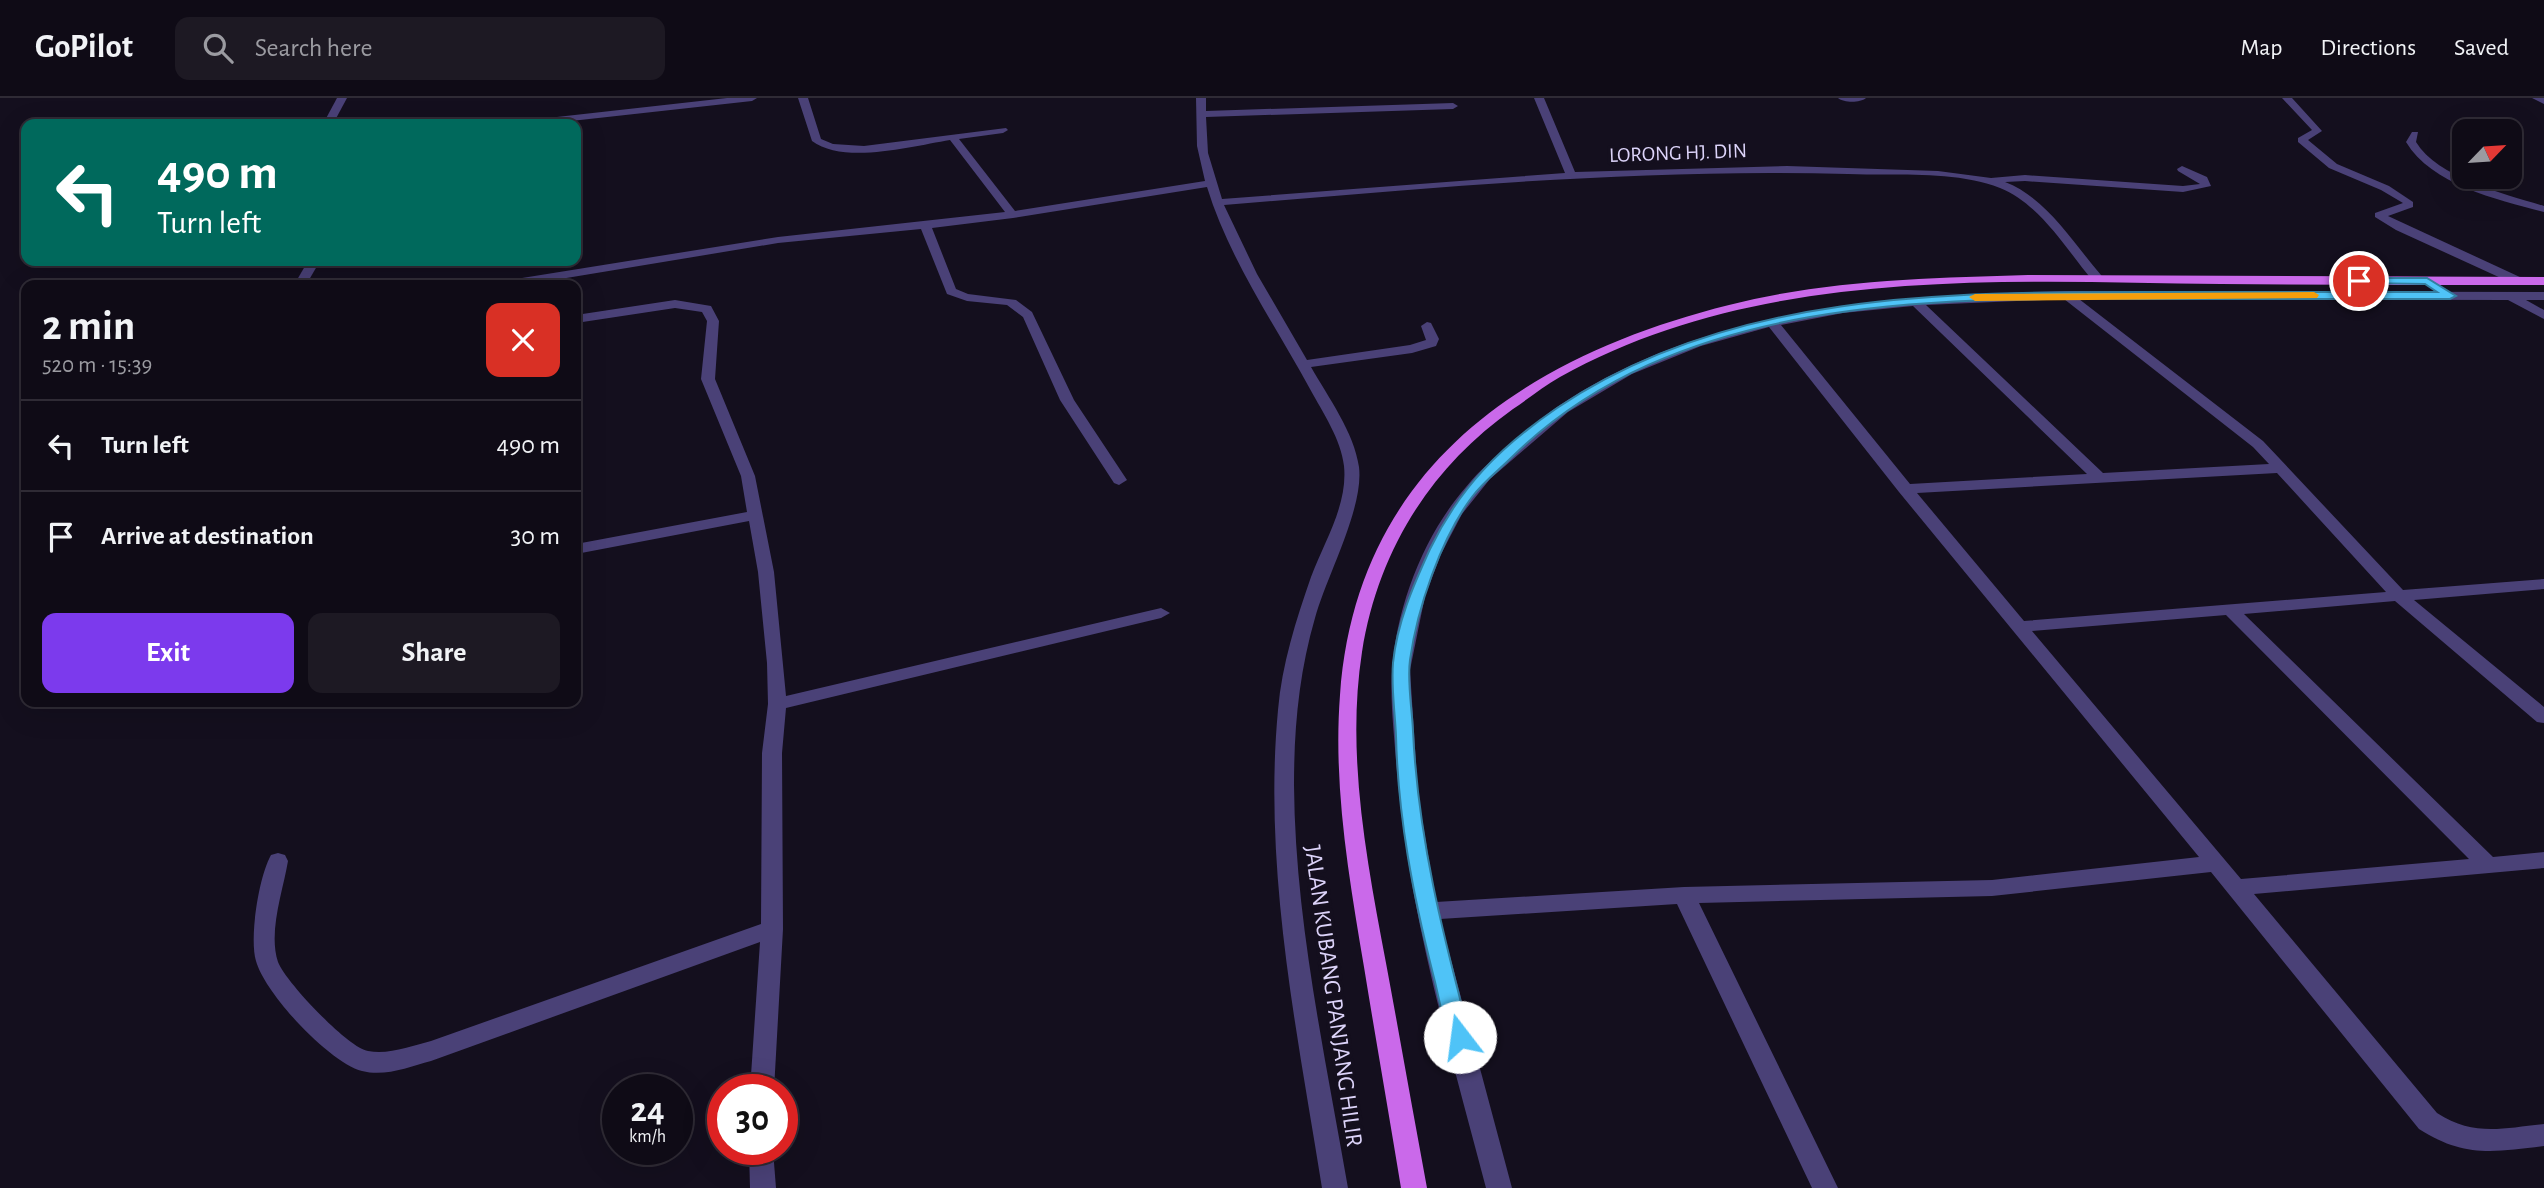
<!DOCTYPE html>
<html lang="en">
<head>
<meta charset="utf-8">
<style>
  :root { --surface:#0f0b16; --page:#1d1923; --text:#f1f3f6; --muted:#9b9ba1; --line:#2f2b35; --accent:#7c3aed }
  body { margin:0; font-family:"Alegreya Sans",sans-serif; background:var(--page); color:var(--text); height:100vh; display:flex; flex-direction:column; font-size:26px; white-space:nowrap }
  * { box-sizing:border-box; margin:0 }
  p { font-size:23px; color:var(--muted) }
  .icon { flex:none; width:38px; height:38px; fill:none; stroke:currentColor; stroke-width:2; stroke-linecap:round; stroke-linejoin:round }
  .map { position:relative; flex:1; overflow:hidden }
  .side { position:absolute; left:21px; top:182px; width:560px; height:427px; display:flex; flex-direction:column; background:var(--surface); border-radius:14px; box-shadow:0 7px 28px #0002,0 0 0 2px var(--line) }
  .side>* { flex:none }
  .top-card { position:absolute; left:21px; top:21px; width:560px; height:147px; border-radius:14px; box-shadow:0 7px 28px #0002,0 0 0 2px var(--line); background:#00695c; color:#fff; overflow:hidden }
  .needle { width:46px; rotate:65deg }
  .tools { position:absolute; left:2452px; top:21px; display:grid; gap:14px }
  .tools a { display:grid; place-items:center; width:70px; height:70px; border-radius:14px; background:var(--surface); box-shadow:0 7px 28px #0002,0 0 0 2px var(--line); font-size:35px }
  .speed { position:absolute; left:602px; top:976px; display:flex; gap:14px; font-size:35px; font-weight:700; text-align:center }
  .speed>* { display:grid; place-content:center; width:91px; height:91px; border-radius:50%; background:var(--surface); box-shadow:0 7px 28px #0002,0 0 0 2px var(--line); line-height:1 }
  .speed small { font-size:18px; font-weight:400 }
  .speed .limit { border:10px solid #d22; background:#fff; color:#111 }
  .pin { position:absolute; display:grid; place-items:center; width:60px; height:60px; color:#fff; margin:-30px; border:4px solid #fff; border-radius:50%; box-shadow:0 2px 7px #0007 }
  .me { position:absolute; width:77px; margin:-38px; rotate:345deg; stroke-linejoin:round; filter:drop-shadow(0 0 5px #0008) }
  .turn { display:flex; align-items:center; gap:24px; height:147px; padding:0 21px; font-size:32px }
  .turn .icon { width:91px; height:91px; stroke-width:2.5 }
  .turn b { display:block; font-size:49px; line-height:60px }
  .round { display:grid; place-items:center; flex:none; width:74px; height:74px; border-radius:14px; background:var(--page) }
  .headline { display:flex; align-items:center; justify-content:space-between; height:119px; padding:0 21px }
  h1 { font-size:42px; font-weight:700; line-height:52px }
  .primary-button { display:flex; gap:14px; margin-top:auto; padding:14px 21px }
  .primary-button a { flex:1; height:80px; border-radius:14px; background:var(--accent); color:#fff; font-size:28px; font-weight:700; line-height:80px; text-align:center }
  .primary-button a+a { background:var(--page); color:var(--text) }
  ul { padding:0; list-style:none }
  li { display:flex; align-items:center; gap:21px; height:91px; padding:0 21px; border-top:2px solid var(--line) }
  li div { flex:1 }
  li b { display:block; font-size:26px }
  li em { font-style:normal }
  header { display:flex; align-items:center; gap:42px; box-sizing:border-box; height:98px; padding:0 35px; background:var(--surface); border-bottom:2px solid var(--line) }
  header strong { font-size:33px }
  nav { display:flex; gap:38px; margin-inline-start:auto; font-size:24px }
  .search { width:490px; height:63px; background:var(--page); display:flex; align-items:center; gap:18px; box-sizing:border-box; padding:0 24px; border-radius:14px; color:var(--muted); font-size:26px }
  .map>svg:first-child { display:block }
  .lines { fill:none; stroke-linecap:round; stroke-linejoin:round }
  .minor { fill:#4a4177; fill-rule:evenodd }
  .major { fill:#ca69ea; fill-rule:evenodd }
  .route { fill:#4fc3f7; stroke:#337fa1; stroke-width:2 }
  .slow { fill:#f59e0b }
  .labels { text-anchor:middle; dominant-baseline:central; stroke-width:7; stroke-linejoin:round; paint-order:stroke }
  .far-street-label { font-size:21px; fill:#dcd3f9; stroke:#140f1e }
  .street-label { font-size:24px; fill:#dcd3f9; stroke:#140f1e }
</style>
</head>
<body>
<header>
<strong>GoPilot</strong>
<div class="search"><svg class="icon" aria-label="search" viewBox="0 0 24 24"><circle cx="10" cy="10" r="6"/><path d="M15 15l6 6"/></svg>Search here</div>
<nav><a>Map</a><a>Directions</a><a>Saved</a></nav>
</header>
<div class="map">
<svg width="2544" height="1090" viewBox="0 0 2544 1090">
  <rect width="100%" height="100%" fill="#140f1e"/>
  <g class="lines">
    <g class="minor">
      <path d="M337,0H347L333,26H323Z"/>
      <path d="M727,0H757L752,3L544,26H516L521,23Z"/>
      <path d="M798,0H808L821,41L833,46L864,48L1006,30L1008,32L1003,35L959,41L1015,113L1205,83L1197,48L1196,0H1206V13L1453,5L1458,8L1453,11L1206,19L1208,55L1222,101L1565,75L1534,0H1544L1575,74L1787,68L1938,73L1991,80L2025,77L2183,88L2200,86L2178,73L2177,71L2182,68L2207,79L2211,88L2183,94L2025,83L2005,84C2047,100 2073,145 2101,177L2103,180L2097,184L2093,183C2066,151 2040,106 2000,90C1954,72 1896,78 1848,76C1638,70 1433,90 1224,107L1257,176L1307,262L1410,247L1426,242L1421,228L1427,224L1431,225L1439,241L1436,248L1412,255L1311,269C1328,299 1354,334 1359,369C1364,410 1327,477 1315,520C1299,575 1294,630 1294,687C1295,822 1325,957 1348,1090H1322C1297,933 1263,772 1278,612C1282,566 1296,522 1311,479C1324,444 1348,407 1344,368C1341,341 1323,315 1310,291C1274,225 1229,161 1207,89L1013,120L932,130L956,191L968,196L1016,202L1032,214L1074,302L1127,382L1119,387L1114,385L1060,302L1023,219L1007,207L967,203L947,196L921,131L778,145L524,187H497L503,183L778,139L1005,114L950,42C913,48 844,67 812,43Z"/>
      <path d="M1838,0H1866C1860,5 1844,5 1838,0Z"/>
      <path d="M2282,0H2292L2322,33L2308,42L2337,66L2389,88L2413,104V109L2388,118L2522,180V186H2514L2396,132L2375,119V115L2403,105L2381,92L2329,70L2298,44V40L2312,32Z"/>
      <path d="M2532,0H2544V6Z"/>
      <path d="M2412,34H2418L2416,44C2438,80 2505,96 2544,108V114C2498,102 2432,87 2406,44Z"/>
      <path d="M308,163H320L306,187H294Z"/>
      <path d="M2067,193L2544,194V202H2526L2544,212V221L2508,202L2079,201L2263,343L2403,492L2544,481V491L2414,502L2544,609V625L2537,624L2395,503L2244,516L2493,759L2544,754V770L2254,796L2437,1015C2474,1039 2503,1030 2544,1026V1048C2494,1054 2464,1060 2419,1031L2211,774L1992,798L1699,805L1838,1090H1812L1677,806L1440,821L1512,1090H1486C1449,949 1407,809 1396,663C1394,634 1390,603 1392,573C1396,509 1424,437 1466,389C1480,371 1499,356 1517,342C1531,330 1545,317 1560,307C1709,208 1893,198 2067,193ZM2064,201L2253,349L2269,366L2103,375L1926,207ZM1913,208L2087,376L1910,386L1781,227L1843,215ZM1769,229L1899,394L2199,759L1992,782L1684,789L1436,804L1418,697L1410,572L1425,498L1441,456L1462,416L1490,381L1568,314L1632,276L1701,248ZM2277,375L2386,494L2024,523L1917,395ZM2226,517L2469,761L2241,781L2032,533Z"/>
      <path d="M675,202L711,208L719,223L715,281L755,378L774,474L786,598L1161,510L1170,515L1161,520L786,610L782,655L783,831L774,992H750L760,844L431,963C409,969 385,979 362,973C330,965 265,896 256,863C249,840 259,778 271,757L278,755L285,757L288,763C283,793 268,834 278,864C285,883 348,950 368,953C389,957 411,948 431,943L761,826L762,655L768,606L767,565L758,474L749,423L576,456V446L747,414L741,378L701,281L707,223L702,214L675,210L576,225V217Z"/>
      <path d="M749,1052H773L776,1090H750Z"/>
    </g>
    <path class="major" d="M2028,177L2544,179V187C2436,187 2328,187 2221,186C2002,183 1758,168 1560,279C1544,288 1528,301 1513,311C1430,370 1378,453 1362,554C1346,657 1367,764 1386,865C1400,940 1413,1015 1427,1090H1401C1389,1016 1376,943 1364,869C1349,780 1333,688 1340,597C1356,370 1525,258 1729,207C1826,182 1929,180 2028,177Z"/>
  </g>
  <path class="route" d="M2359,180H2427L2456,198L2450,201C2354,201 2258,201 2162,201C1943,200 1680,194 1512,359C1499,372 1483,384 1472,399C1441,440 1417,511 1410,562C1407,584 1412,610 1413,633C1418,740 1443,837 1470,939L1467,945L1460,948L1452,945C1442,924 1439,898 1433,876C1413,797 1398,719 1396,638C1395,614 1391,589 1393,565C1397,525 1413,488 1430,451C1460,389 1500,349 1557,310C1732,192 1952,194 2156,194C2249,194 2343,194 2437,194L2425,186L2355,185L2354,183Z"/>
  <path class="slow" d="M2314,194L2319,197L2317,200L1975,203L1969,199L1975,196Z"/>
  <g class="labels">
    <g class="far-street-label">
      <text transform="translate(1678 55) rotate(-2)">LORONG HJ. DIN</text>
    </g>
    <g class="street-label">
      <text transform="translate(1333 898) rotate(82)">JALAN KUBANG PANJANG HILIR</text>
    </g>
  </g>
</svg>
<div class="tools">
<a><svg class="needle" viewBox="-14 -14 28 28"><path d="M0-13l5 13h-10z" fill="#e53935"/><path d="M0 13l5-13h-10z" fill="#9b9ba1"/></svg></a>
</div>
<div class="speed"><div>24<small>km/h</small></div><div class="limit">30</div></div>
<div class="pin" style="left:2359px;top:183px;background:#d93025"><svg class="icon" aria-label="arrive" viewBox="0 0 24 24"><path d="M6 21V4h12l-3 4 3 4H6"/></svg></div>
<svg class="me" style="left:1460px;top:939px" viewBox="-20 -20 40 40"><circle r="19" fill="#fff"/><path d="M0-13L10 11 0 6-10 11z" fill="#4fc3f7"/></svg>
<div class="top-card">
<div class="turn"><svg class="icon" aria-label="left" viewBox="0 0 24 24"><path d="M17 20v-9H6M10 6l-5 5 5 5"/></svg><div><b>490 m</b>Turn left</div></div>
</div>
<section class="side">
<div class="headline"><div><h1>2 min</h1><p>520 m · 15:39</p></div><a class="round" style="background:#d93025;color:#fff"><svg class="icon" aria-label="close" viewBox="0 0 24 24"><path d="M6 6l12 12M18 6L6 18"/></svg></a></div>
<ul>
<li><svg class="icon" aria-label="left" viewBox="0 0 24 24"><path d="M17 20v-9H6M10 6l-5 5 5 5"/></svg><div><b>Turn left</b></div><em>490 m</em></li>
<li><svg class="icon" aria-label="arrive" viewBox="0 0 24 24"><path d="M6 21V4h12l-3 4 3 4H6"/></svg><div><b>Arrive at destination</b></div><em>30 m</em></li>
</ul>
<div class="primary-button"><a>Exit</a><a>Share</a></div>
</section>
</div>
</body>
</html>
